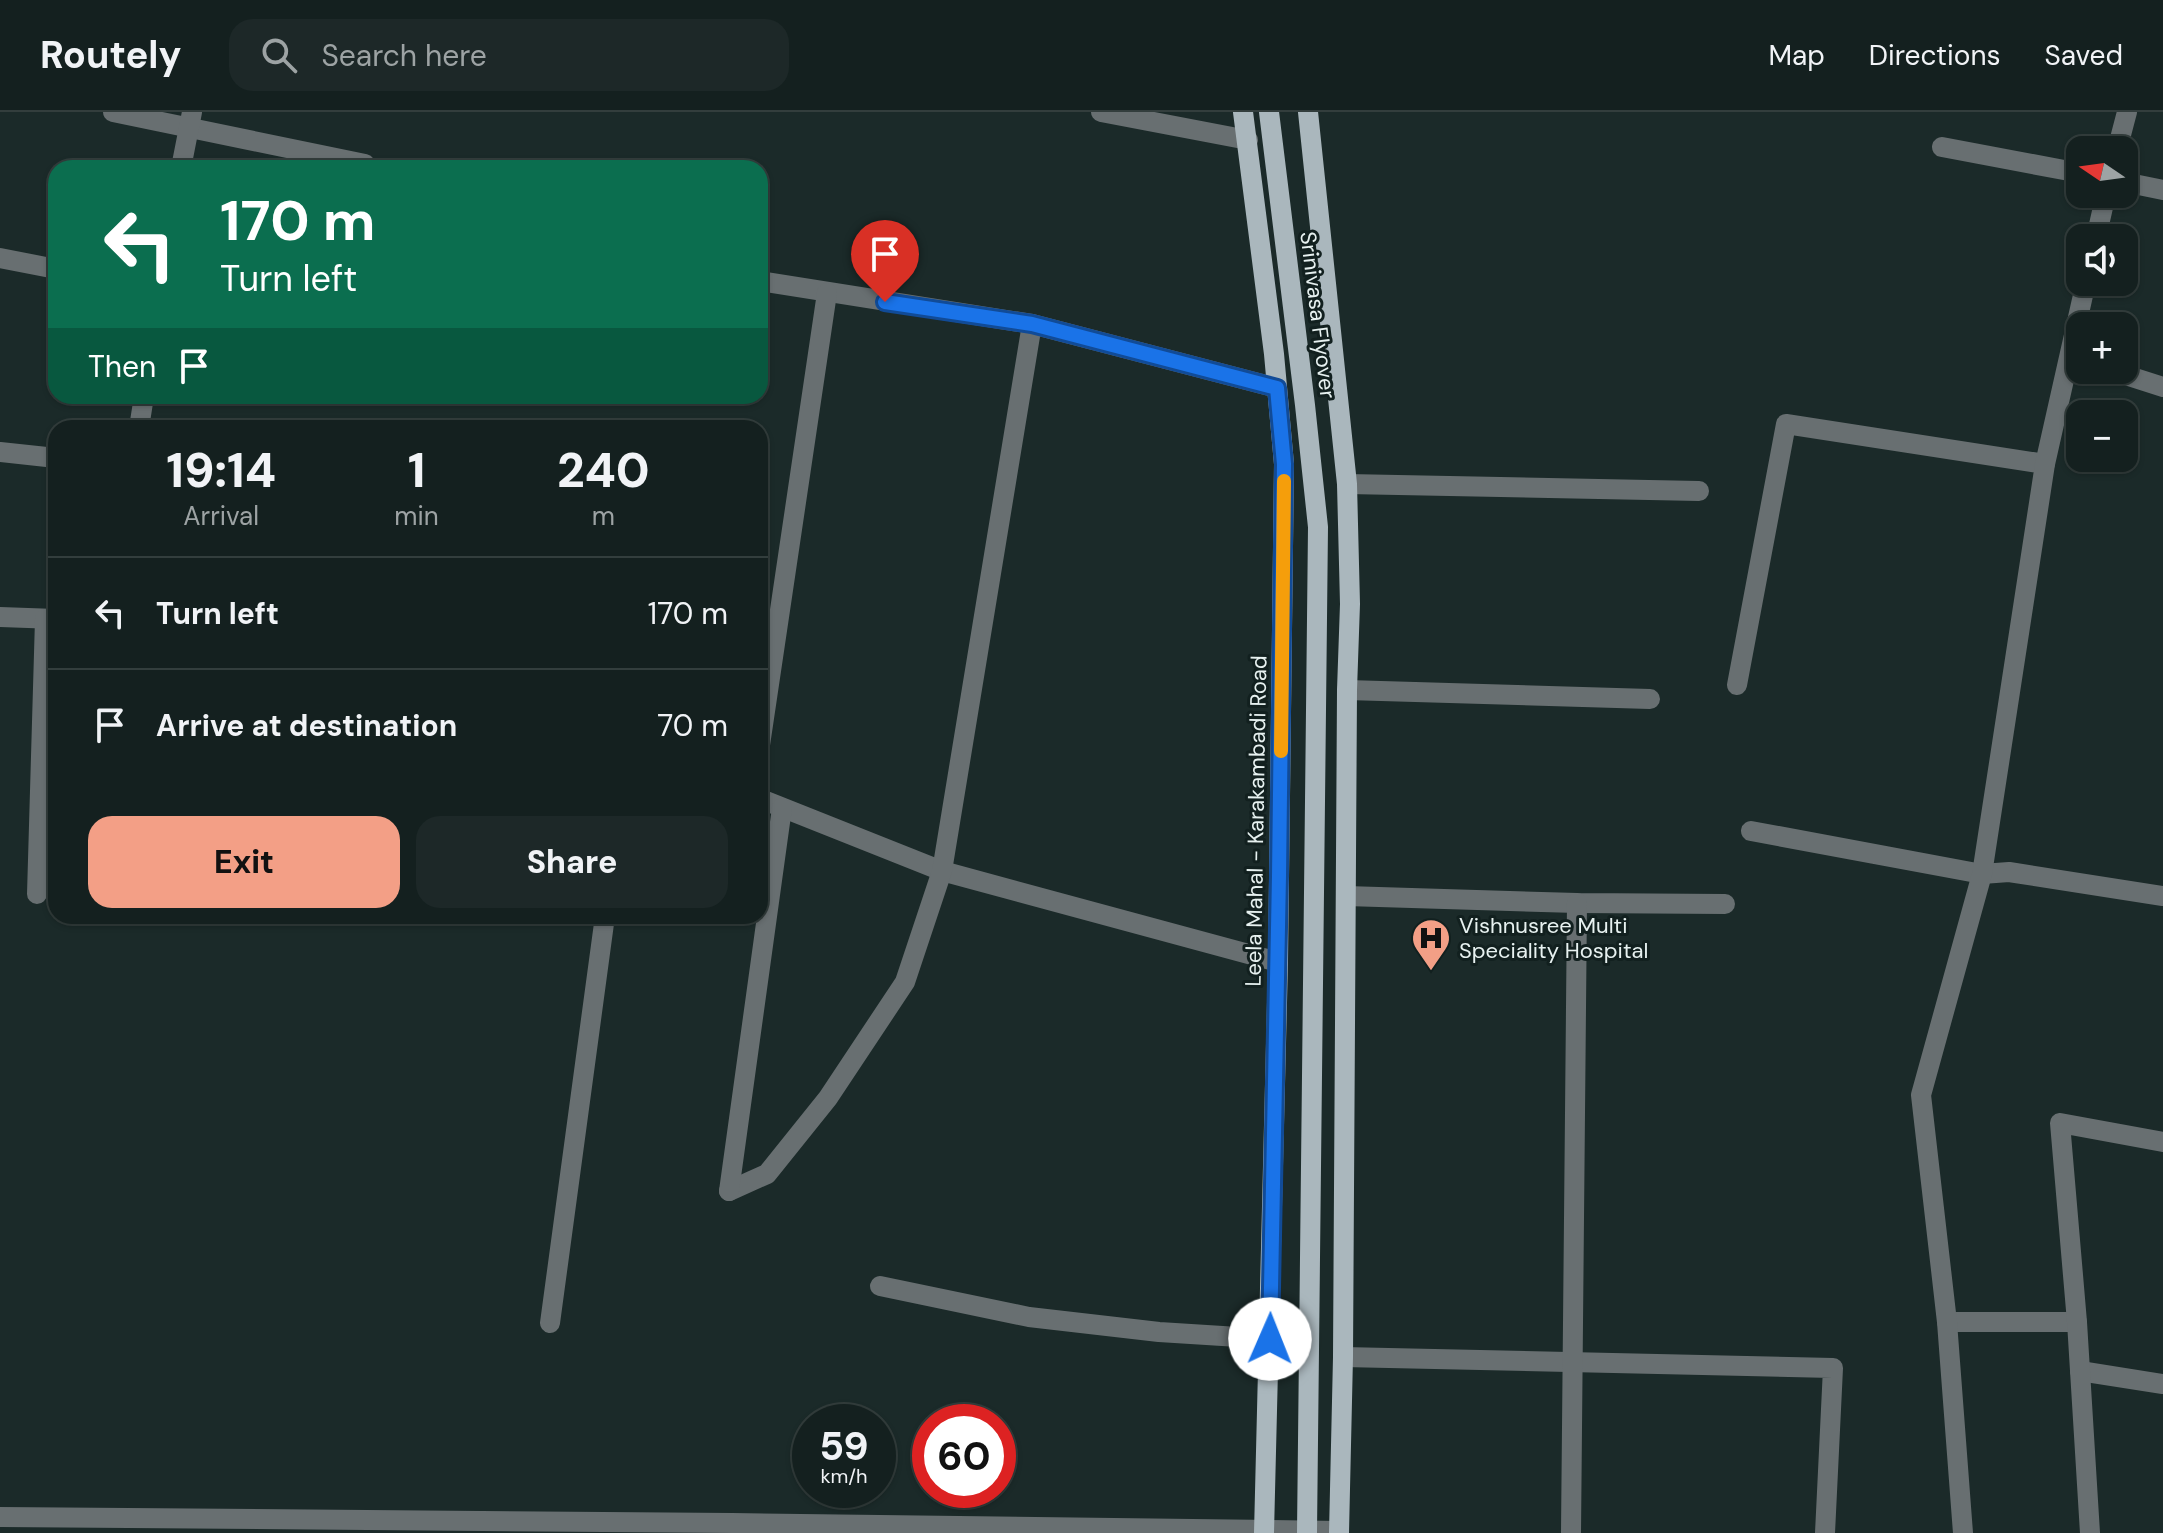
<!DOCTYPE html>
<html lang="en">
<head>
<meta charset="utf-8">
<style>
  :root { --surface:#14201f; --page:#1d2828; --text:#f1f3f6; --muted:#9da3a4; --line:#333e3d; --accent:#f39f86 }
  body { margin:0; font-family:"DM Sans",sans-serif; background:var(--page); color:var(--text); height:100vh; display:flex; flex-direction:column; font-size:30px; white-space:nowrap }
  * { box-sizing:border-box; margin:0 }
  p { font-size:26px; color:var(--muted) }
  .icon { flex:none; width:44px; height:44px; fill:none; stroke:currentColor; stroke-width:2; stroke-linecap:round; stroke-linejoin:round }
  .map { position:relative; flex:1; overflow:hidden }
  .drawer { position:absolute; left:48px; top:308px; width:720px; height:504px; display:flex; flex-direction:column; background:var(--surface); border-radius:24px; box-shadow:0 2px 6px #0004,0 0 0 2px var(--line) }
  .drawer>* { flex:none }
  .top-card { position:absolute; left:48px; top:48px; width:720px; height:244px; border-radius:24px; box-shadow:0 2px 6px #0004,0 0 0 2px var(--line); background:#0b6e4f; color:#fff; overflow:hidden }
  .needle { width:52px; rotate:283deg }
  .tools { position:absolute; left:2066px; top:24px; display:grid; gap:16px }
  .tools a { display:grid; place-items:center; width:72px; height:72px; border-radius:16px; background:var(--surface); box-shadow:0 2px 6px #0004,0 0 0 2px var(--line); font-size:40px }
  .speed { position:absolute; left:792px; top:1292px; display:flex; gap:16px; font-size:40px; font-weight:700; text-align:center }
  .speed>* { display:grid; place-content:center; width:104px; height:104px; border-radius:50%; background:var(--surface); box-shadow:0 2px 6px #0004,0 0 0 2px var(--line); line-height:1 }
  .speed small { font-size:20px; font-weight:400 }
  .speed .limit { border:12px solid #d22; background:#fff; color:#111 }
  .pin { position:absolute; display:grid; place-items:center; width:68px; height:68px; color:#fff; margin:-82px -34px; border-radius:50% 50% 50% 0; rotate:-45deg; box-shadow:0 0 8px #0007 }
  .pin .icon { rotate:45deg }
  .me { position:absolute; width:88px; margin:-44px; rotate:1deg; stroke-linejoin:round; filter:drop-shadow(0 0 6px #0008) }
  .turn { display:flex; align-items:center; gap:28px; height:168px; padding:0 40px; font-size:36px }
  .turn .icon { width:104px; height:104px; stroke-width:2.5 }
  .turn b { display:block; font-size:56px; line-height:68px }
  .then { display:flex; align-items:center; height:76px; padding:0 40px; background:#0003; gap:16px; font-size:30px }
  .eta { display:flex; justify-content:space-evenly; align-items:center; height:136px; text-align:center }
  .eta b { font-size:48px; font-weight:800; line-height:56px }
  .cta { display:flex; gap:16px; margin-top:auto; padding:16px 40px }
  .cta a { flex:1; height:92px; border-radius:24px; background:var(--accent); color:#111; font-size:32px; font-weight:800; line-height:92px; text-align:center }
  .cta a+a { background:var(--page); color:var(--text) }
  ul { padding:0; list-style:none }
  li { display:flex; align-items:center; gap:24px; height:112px; padding:0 40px; border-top:2px solid var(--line) }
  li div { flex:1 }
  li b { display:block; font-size:30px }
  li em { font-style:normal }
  header { display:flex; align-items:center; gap:48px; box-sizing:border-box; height:112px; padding:0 40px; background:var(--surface); border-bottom:2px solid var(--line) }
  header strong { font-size:38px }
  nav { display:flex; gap:44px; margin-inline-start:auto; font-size:28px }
  .search { width:560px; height:72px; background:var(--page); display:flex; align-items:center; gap:20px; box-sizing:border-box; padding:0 28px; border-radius:24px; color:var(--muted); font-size:30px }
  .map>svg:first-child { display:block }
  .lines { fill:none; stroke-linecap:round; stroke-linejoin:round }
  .minor { stroke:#686f71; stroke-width:20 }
  .major { stroke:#aab7bd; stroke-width:20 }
  .major-bridge { stroke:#aab7bd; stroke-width:20 }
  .route-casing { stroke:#114b97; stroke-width:20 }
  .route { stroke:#1a73e8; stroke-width:14 }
  .slow { stroke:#f59e0b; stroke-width:14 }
  .labels { text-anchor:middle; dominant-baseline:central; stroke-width:6; stroke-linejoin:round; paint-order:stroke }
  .street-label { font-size:22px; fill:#e7f1f0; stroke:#12201f }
  .poi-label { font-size:22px; fill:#e7f1f0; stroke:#12201f; text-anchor:start }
</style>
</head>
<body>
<header>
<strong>Routely</strong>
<div class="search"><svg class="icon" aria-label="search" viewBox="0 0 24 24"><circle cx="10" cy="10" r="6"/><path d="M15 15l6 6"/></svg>Search here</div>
<nav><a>Map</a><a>Directions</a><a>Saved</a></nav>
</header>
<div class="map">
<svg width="2163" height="1421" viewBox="0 0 2163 1421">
  <rect width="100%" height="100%" fill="#1b2a29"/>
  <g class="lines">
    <g class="minor">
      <path d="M113,0L365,52"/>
      <path d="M1101,0L1248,28"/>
      <path d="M1942,35L2080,61"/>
      <path d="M2117,38L2127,0"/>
      <path d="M181,56L192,0"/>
      <path d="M2124,70L2163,78"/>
      <path d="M2096,126L2106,82"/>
      <path d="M0,146L56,157"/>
      <path d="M760,169L1032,212L1277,276"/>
      <path d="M2110,258L2163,275"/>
      <path d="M139,316L144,284"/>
      <path d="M0,340L56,346"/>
      <path d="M1347,372L1699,379"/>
      <path d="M0,505L56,507"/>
      <path d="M1737,573L1786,312L2045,352"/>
      <path d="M1347,578L1650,587"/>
      <path d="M760,633L827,181"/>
      <path d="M760,688L766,689L942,759L1278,850"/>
      <path d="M1751,719L1982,762L2009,760L2163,784"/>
      <path d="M37,782L45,507"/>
      <path d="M1346,784L1577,791L1725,792"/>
      <path d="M729,1079L767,1062L828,986L905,870L942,759L1032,212"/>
      <path d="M729,1079L782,696"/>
      <path d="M880,1174L1029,1205L1159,1220L1270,1227"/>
      <path d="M1947,1210H2077"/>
      <path d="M550,1211L605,804"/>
      <path d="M1343,1245L1833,1256L1825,1421"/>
      <path d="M2080,1259L2163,1272"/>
      <path d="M0,1405L732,1411L1339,1419"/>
      <path d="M1571,1421L1577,791"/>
      <path d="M1963,1421L1947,1210L1921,983L1982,762L2045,352L2086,170"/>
      <path d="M2090,1421L2077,1210L2060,1011L2163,1030"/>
    </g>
    <g class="major">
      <path d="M1243,0L1274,242L1284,352L1278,850L1264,1421"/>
      <path d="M1308,0L1347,372L1350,492L1347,578L1343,1245L1339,1421"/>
    </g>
    <path class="major-bridge" d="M1269,0L1305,293L1318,415L1307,1421"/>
  </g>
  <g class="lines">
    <defs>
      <path id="route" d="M885,190L1032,212L1277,276L1284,352L1279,764L1270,1227"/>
    </defs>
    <use href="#route" class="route-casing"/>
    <use href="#route" class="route"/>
    <path class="slow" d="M1281,639L1284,369"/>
  </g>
  <defs>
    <symbol id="hospital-pin" viewBox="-11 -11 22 30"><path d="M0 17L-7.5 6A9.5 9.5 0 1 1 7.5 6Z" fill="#f39f86" stroke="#12201f"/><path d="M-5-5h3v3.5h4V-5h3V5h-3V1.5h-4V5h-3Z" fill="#111"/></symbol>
  </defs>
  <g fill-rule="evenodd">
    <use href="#hospital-pin" x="1409" y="804" width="44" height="60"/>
  </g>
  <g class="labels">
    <g class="street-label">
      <text transform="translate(1318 203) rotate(83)">Srinivasa Flyover</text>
      <text transform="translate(1256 709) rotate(-89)">Leela Mahal - Karakambadi Road</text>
    </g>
    <g class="poi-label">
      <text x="1459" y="813">Vishnusree Multi<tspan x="1459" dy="25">Speciality Hospital</tspan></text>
    </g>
  </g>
</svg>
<div class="tools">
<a><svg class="needle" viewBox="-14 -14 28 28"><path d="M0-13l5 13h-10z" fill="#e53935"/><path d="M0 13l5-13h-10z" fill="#9da3a4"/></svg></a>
<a><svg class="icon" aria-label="sound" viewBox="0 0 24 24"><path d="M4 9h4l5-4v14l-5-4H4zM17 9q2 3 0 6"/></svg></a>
<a>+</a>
<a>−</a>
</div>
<div class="speed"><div>59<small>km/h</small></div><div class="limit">60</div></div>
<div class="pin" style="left:885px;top:190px;background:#d93025"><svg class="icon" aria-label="arrive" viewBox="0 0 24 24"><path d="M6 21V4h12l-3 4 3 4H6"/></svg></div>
<svg class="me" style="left:1270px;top:1227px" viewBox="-20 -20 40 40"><circle r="19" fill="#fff"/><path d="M0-13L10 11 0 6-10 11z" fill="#1a73e8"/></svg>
<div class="top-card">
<div class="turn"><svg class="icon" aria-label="left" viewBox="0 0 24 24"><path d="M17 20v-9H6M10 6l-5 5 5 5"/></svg><div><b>170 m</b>Turn left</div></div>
<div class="then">Then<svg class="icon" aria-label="arrive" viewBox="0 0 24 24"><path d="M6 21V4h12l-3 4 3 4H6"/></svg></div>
</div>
<section class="drawer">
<div class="eta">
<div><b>19:14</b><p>Arrival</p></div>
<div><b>1</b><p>min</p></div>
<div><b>240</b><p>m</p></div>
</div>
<ul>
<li><svg class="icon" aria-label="left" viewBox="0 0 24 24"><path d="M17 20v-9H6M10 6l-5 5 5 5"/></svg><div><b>Turn left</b></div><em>170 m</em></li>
<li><svg class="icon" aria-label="arrive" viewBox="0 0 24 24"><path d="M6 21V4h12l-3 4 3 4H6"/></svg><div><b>Arrive at destination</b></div><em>70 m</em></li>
</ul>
<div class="cta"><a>Exit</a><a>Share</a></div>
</section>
</div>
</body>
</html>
